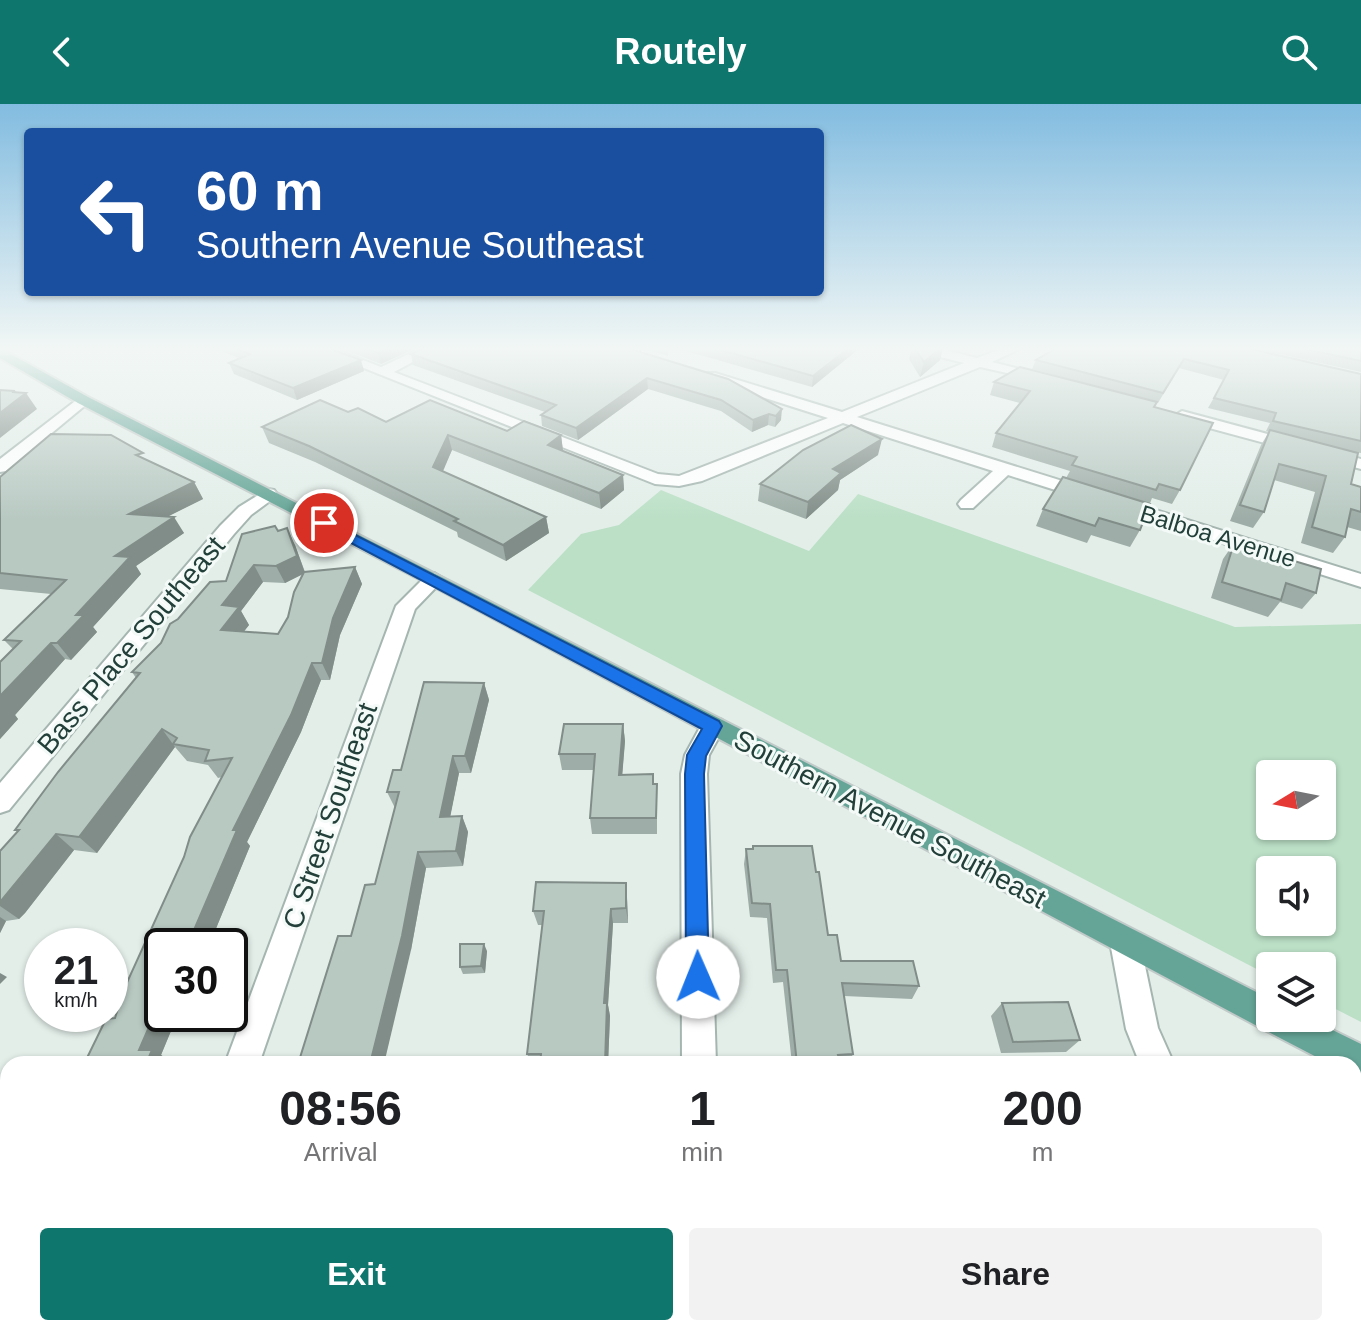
<!DOCTYPE html>
<html lang="en">
<head>
<meta charset="utf-8">
<style>
  :root { --surface:#fff; --page:#f2f2f2; --text:#202124; --muted:#757577; --accent:#0f766e }
  body { margin:0; font-family:Helvetica,sans-serif; background:var(--page); color:var(--text); height:100vh; display:flex; flex-direction:column; font-size:30px; white-space:nowrap }
  * { box-sizing:border-box; margin:0 }
  p { font-size:26px; color:var(--muted) }
  .icon { flex:none; width:44px; height:44px; fill:none; stroke:currentColor; stroke-width:2; stroke-linecap:round; stroke-linejoin:round }
  .map { position:relative; flex:1; overflow:hidden }
  .details { position:absolute; left:0px; top:952px; width:1362px; height:280px; display:flex; flex-direction:column; background:var(--surface); border-radius:24px 24px 0 0; box-shadow:0 2px 6px #0004 }
  .details>* { flex:none }
  .hud { position:absolute; left:24px; top:24px; width:800px; height:168px; border-radius:8px; box-shadow:0 2px 6px #0004; background:#1a4fa0; color:#fff; overflow:hidden }
  .needle { width:52px; rotate:260deg }
  .tools { position:absolute; left:1256px; top:656px; display:grid; gap:16px }
  .tools a { display:grid; place-items:center; width:80px; height:80px; border-radius:8px; background:var(--surface); box-shadow:0 2px 6px #0004; font-size:40px }
  .speed { position:absolute; left:24px; top:824px; display:flex; gap:16px; font-size:40px; font-weight:700; text-align:center }
  .speed>* { display:grid; place-content:center; width:104px; height:104px; border-radius:50%; background:var(--surface); box-shadow:0 2px 6px #0004; line-height:1 }
  .speed small { font-size:20px; font-weight:400 }
  .speed .limit { border:4px solid #111; border-radius:12px; background:#fff; color:#111 }
  .pin { position:absolute; display:grid; place-items:center; width:68px; height:68px; color:#fff; margin:-34px; border:4px solid #fff; border-radius:50%; box-shadow:0 2px 8px #0007 }
  .me { position:absolute; width:88px; margin:-44px; rotate:359deg; stroke-linejoin:round; filter:drop-shadow(0 0 6px #0008) }
  .turn { display:flex; align-items:center; gap:28px; height:168px; padding:0 40px; font-size:36px }
  .turn .icon { width:104px; height:104px; stroke-width:2.5 }
  .turn b { display:block; font-size:56px; line-height:68px }
  .eta { display:flex; justify-content:space-evenly; align-items:center; height:136px; text-align:center }
  .eta b { font-size:48px; font-weight:600; line-height:56px }
  .primary-button { display:flex; gap:16px; margin-top:auto; padding:16px 40px }
  .primary-button a { flex:1; height:92px; border-radius:8px; background:var(--accent); color:#fff; font-size:32px; font-weight:600; line-height:92px; text-align:center }
  .primary-button a+a { background:var(--page); color:var(--text) }
  header { display:flex; justify-content:space-between; align-items:center; height:104px; padding:0 40px; background:var(--accent); color:#fff; font-size:36px; font-weight:600 }
  .map>svg:first-child { display:block }
  .green { fill:#bbe0c6; fill-rule:evenodd }
  .lines { fill:none; stroke-linecap:round; stroke-linejoin:round }
  .minor-casing { stroke:#a5b6b1; stroke-width:4 }
  .major-casing { stroke:#c1cac8; stroke-width:4 }
  .minor { fill:#fff; fill-rule:evenodd }
  .major { fill:#65a597; fill-rule:evenodd }
  .wall { fill:#9eada7; fill-rule:evenodd }
  .shaded-wall { fill:#818d88 }
  .building { fill:#b8c9c2; stroke:#818d88; stroke-width:2 }
  .route { fill:#1a73e8; stroke:#114b97; stroke-width:2 }
  .labels { text-anchor:middle; dominant-baseline:central; stroke-width:6; stroke-linejoin:round; paint-order:stroke }
  .far-street-label { font-size:24px; fill:#224039; stroke:#f4faf7 }
  .street-label { font-size:28px; fill:#224039; stroke:#f4faf7 }
</style>
</head>
<body>
<header><svg class="icon" aria-label="back" viewBox="0 0 24 24"><path d="M15 5l-7 7 7 7"/></svg>Routely<svg class="icon" aria-label="search" viewBox="0 0 24 24"><circle cx="10" cy="10" r="6"/><path d="M15 15l6 6"/></svg></header>
<div class="map">
<svg width="1361" height="1232" viewBox="0 0 1361 1232">
  <rect width="100%" height="100%" fill="#e3eee9"/>
  <path class="green" d="M661,386L809,447L858,390L1235,523L1361,520V918L1322,898V862H1270V872L528,486L581,430L619,421ZM1322,670V722H1270V670ZM1322,766V818H1270V766Z"/>
  <g class="lines">
    <defs>
      <g id="minor">
        <path d="M311,243H330L381,263L424,243H441L394,268L658,370L679,372L828,314L705,275V269H715L842,308L964,259L913,246L911,243H933L977,254L1006,243H1024L992,258L1047,272V278L980,263L857,313L1361,470V483L1008,371L973,404H961L958,400L961,396L993,367L843,319L702,377L679,382L655,380Z"/>
        <path d="M83,291L91,296L88,299L6,367L0,368V355Z"/>
        <path d="M1182,307L1361,355V365L1176,315L1174,312Z"/>
        <path d="M268,385L274,386L277,390L274,394L251,411L234,430L9,706L0,709V679L220,422L239,403Z"/>
        <path d="M434,469L444,475L415,505L259,960H225L396,502L427,471Z"/>
        <path d="M713,613L722,616L725,622L709,651L707,670L716,960H682L681,670L685,651L704,616Z"/>
        <path d="M1125,824L1136,828L1140,838L1158,924L1174,960H1140L1126,925L1110,838L1114,828Z"/>
        <path d="M128,1224H168L166,1232H124Z"/>
        <path d="M684,1224H724L725,1232H683Z"/>
        <path d="M1244,1224H1284L1288,1232H1246Z"/>
      </g>
      <path id="major" d="M0,244L88,293L1270,895V914H1308L1361,940V975L1354,972V960H1330L1259,923L427,479L78,299L0,254Z"/>
    </defs>
    <use href="#minor" class="minor-casing"/>
    <use href="#major" class="major-casing"/>
    <use href="#minor" class="minor"/>
    <use href="#major" class="major"/>
  </g>
  <g class="wall">
    <path d="M211,243H326L364,267L297,296L234,270L229,259L239,254Z"/>
    <path d="M337,243H418L381,260Z"/>
    <path d="M638,243H668V252Z"/>
    <path d="M672,243H861L812,283Z"/>
    <path d="M912,243H953L951,244L943,243L940,256L920,273L909,255Z"/>
    <path d="M1058,243L1361,270V349L1350,347L1351,380L1361,383V427L1347,423L1345,433L1333,449L1301,439L1315,388L1274,376L1264,408L1253,424L1230,417L1261,341L1269,328L1266,327L1270,319L1208,304L1224,276L1179,264L1158,299L1032,265L1036,256Z"/>
    <path d="M1247,243H1361V268Z"/>
    <path d="M411,250L728,275L781,316L775,323L768,321L752,328L721,307L648,285L578,336L542,322L541,311L545,308L413,261Z"/>
    <path d="M994,278L1155,303L1180,386L1172,400L1152,394L1140,426L1130,443L1091,431L1087,439L1036,422L1043,405L1066,374L1070,367L992,343L996,329L1020,299L990,291Z"/>
    <path d="M348,308L386,318L561,331L563,347L623,371L624,386L601,405L452,346L442,367L546,413L549,429L506,457L458,433L457,428L315,358L269,339L262,323Z"/>
    <path d="M878,351L840,376L838,386L806,415L758,397L760,380Z"/>
    <path d="M147,356L194,378L203,395L168,412L184,429L136,462L141,470L93,523L97,528L71,556L65,555L15,611L18,615L0,635V558L13,545L4,536L51,490L0,485V373Z"/>
    <path d="M278,427L295,441L305,468L355,463L362,480L340,531L330,576H321L301,628L247,738L250,742L210,839L214,842H162V910H178L161,951L170,957L169,960L115,914L222,673L218,674L208,661L187,657L175,643L97,749L74,746L25,809L19,815L6,817L0,829V747L17,728L15,726L136,574L132,568L161,539L178,515L226,477ZM303,470L288,513L278,530L244,527L249,521L241,507L263,478L285,479Z"/>
    <path d="M1234,439L1316,489L1302,505L1280,498L1268,513L1211,494L1223,455Z"/>
    <path d="M484,579L489,596L471,669H459L450,712H462L468,728L463,762L426,764L411,846L351,832L375,780L395,704L387,688L401,666Z"/>
    <path d="M623,620L625,637L622,671L653,680H657V730H592L590,714L594,666H562L559,650Z"/>
    <path d="M746,745L816,768L828,831L841,857L919,882L912,895L844,892L853,950L848,960H792L783,878L773,879L767,814L750,813L744,760Z"/>
    <path d="M627,794L628,819H613L608,901L610,912L608,960H532L527,950L542,821H538L533,807Z"/>
    <path d="M487,847L485,869L463,870L460,863Z"/>
    <path d="M1002,899L1080,936L1066,948L1001,949L991,912Z"/>
    <path d="M1020,1224H1176L1179,1232H1022Z"/>
  </g>
  <g class="shaded-wall">
    <path d="M391,243H418L381,260L378,249Z"/>
    <path d="M850,243H861L812,283L813,272Z"/>
    <path d="M942,243H943L940,256L920,273L924,258Z"/>
    <path d="M361,256L364,267L297,296L293,284Z"/>
    <path d="M647,274L648,285L578,336L576,324Z"/>
    <path d="M15,287L20,294L26,289L37,305L0,334V309L12,288Z"/>
    <path d="M782,305L781,316L775,323L776,312Z"/>
    <path d="M769,310L768,321L752,328L753,316Z"/>
    <path d="M448,331L452,346L438,379L433,363Z"/>
    <path d="M561,331L563,347L548,341Z"/>
    <path d="M882,335L878,351L840,376L838,386L806,415L808,398L833,365Z"/>
    <path d="M623,371L624,386L601,405L599,389Z"/>
    <path d="M194,378L203,395L139,427L129,410Z"/>
    <path d="M174,413L184,429L136,462L141,470L93,523L97,528L71,556L57,539L115,452Z"/>
    <path d="M546,413L549,429L506,457L503,441Z"/>
    <path d="M287,424L295,441L305,469L285,479L276,462Z"/>
    <path d="M254,461L263,478L241,507L249,521L232,543L221,526L222,501Z"/>
    <path d="M355,463L362,480L340,531L330,576L322,559L333,514Z"/>
    <path d="M51,539L65,555L15,611L18,615L0,635V592Z"/>
    <path d="M312,559L321,576L301,628L247,738L250,742L210,839L214,842H201L191,833L233,726Z"/>
    <path d="M484,579L489,596L471,669L465,652Z"/>
    <path d="M623,620L625,637L621,687L619,671Z"/>
    <path d="M162,625L175,643L97,749L79,733Z"/>
    <path d="M453,652L459,669L447,729L440,713Z"/>
    <path d="M462,712L468,728L463,762L456,747Z"/>
    <path d="M56,730L74,746L25,809L19,815L0,802V798Z"/>
    <path d="M418,748L426,764L411,846L384,960H370Z"/>
    <path d="M626,779L627,794L628,819L626,804Z"/>
    <path d="M611,805L613,819L608,901L610,912L608,960H605L604,899Z"/>
    <path d="M0,813L6,817L0,829Z"/>
    <path d="M484,840L487,847L485,869L481,862Z"/>
    <path d="M0,869L7,873L0,880Z"/>
    <path d="M162,893V910H178L161,951L170,957L169,960H146L139,946Z"/>
    <path d="M19,1224H48L45,1232H15Z"/>
    <path d="M304,1224H320L318,1232H302Z"/>
  </g>
  <g class="building">
    <path d="M232,243H326L361,256L293,284L229,259L250,250Z"/>
    <path d="M362,243H391L378,249Z"/>
    <path d="M425,243H624L728,275L782,305L776,312L769,310L753,316L721,296L647,274L576,324L541,311L556,301L411,250Z"/>
    <path d="M710,243H850L813,272Z"/>
    <path d="M914,243H942L924,258Z"/>
    <path d="M1058,243H1242L1361,270V337L1273,317L1276,309L1214,294L1229,266L1184,255L1163,289L1036,256Z"/>
    <path d="M1296,243H1361V257Z"/>
    <path d="M1020,263L1157,298L1154,303L1213,319L1180,386L1159,380L1156,386L1072,361L1077,353L996,329L1030,287L994,278Z"/>
    <path d="M0,286L15,287L12,288L26,289L0,309Z"/>
    <path d="M320,296L348,308L358,304L386,318L430,296L507,327L524,317L561,331L548,341L623,371L599,389L448,331L433,363L546,413L503,441L454,417L458,415L309,342L262,323Z"/>
    <path d="M851,321L882,335L833,365L841,369L808,398L760,380L803,346Z"/>
    <path d="M1270,326L1358,349L1351,380L1361,383V408L1351,405L1345,433L1312,423L1326,372L1279,360L1264,408L1240,401Z"/>
    <path d="M51,330L111,331L143,349L136,351L194,378L129,410L174,413L115,452L130,453L76,511H84L57,539H51L0,592V558L21,537L4,536L66,476L0,469V373Z"/>
    <path d="M1063,373L1150,400L1140,426L1099,414L1095,422L1043,405Z"/>
    <path d="M275,422L278,427L287,424L297,452L276,462L254,461L222,501L239,503L221,526L278,530L288,513L294,488L304,468L355,463L333,514L322,559H312L291,611L233,726H237L191,833H204L201,842H162V893L139,946H152L146,960H84L106,915L115,914L124,885L184,753L190,733L232,654L205,657L209,646L173,640L177,634L162,625L79,733L56,730L0,798V747L19,726H15L58,668L140,569L132,568L161,539L170,520L178,515L210,478L226,477L242,430Z"/>
    <path d="M1234,439L1321,465L1316,489L1286,479L1281,496L1222,478Z"/>
    <path d="M424,578L484,579L465,652H453L440,713L462,712L456,747L418,748L402,832L370,960H298L338,832H351L365,781L375,780L399,688H387L393,666H401Z"/>
    <path d="M564,620H623L619,671L653,670V680H657L656,714H590L595,650H559Z"/>
    <path d="M753,742H812L816,768H819L828,831H837L841,857H913L919,882L842,879L853,950L838,951L841,960H797L787,866H776L770,800L752,799L746,745H753Z"/>
    <path d="M536,778L626,779V804L611,805L604,899H607L605,960H540L541,950H527L544,807H533Z"/>
    <path d="M460,840H484L481,862L460,863Z"/>
    <path d="M1068,898L1080,936L1013,938L1002,899Z"/>
    <path d="M8,1108V1224H19L15,1232H0V1125Z"/>
    <path d="M217,1224H304L302,1232H215Z"/>
    <path d="M524,1224H618V1232H523Z"/>
    <path d="M1036,1224H1176L1179,1232H1038Z"/>
  </g>
  <linearGradient id="sky" x2="0" y2="1"><stop stop-color="#82bce0"/><stop offset="0.59" stop-color="#f2f7f5"/><stop offset="1" stop-color="#f2f7f5" stop-opacity="0"/></linearGradient>
  <rect width="1361" height="415" fill="url(#sky)"/>
  <path class="route" d="M324,415L719,617L722,622L706,652L704,670L709,873L706,881L698,885L689,881L686,873L685,670L687,651L702,625L319,422L317,419Z"/>
  <g class="labels">
    <g class="far-street-label">
      <text transform="translate(1218 432) rotate(17)">Balboa Avenue</text>
    </g>
    <g class="street-label">
      <text transform="translate(131 541) rotate(-50)">Bass Place Southeast</text>
      <text transform="translate(330 712) rotate(-71)">C Street Southeast</text>
      <text transform="translate(890 715) rotate(28)">Southern Avenue Southeast</text>
    </g>
  </g>
</svg>
<div class="tools">
<a><svg class="needle" viewBox="-14 -14 28 28"><path d="M0-13l5 13h-10z" fill="#e53935"/><path d="M0 13l5-13h-10z" fill="#757577"/></svg></a>
<a><svg class="icon" aria-label="sound" viewBox="0 0 24 24"><path d="M4 9h4l5-4v14l-5-4H4zM17 9q2 3 0 6"/></svg></a>
<a><svg class="icon" aria-label="layers" viewBox="0 0 24 24"><path d="M12 4l9 5-9 5-9-5zM3 14l9 5 9-5"/></svg></a>
</div>
<div class="speed"><div>21<small>km/h</small></div><div class="limit">30</div></div>
<div class="pin" style="left:324px;top:419px;background:#d93025"><svg class="icon" aria-label="arrive" viewBox="0 0 24 24"><path d="M6 21V4h12l-3 4 3 4H6"/></svg></div>
<svg class="me" style="left:698px;top:873px" viewBox="-20 -20 40 40"><circle r="19" fill="#fff"/><path d="M0-13L10 11 0 6-10 11z" fill="#1a73e8"/></svg>
<div class="hud">
<div class="turn"><svg class="icon" aria-label="left" viewBox="0 0 24 24"><path d="M17 20v-9H6M10 6l-5 5 5 5"/></svg><div><b>60 m</b>Southern Avenue Southeast</div></div>
</div>
<section class="details">
<div class="eta">
<div><b>08:56</b><p>Arrival</p></div>
<div><b>1</b><p>min</p></div>
<div><b>200</b><p>m</p></div>
</div>
<div class="primary-button"><a>Exit</a><a>Share</a></div>
</section>
</div>
</body>
</html>
